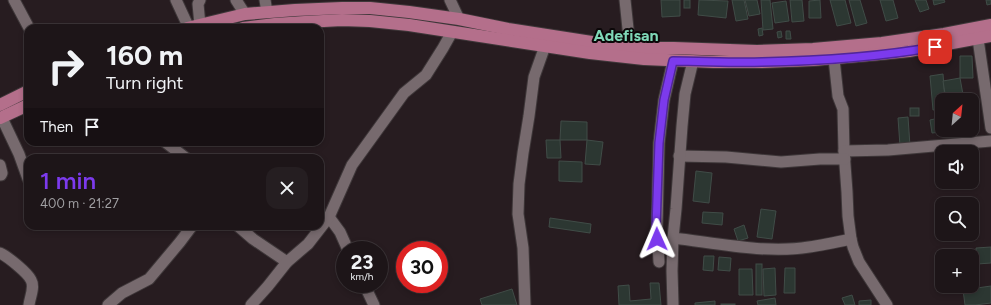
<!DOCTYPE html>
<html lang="en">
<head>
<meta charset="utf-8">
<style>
  :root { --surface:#1d1518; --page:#251e21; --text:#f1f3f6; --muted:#a09fa2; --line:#3b3437; --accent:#7c3aed }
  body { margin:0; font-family:Figtree,sans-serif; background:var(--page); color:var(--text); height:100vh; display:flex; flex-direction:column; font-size:15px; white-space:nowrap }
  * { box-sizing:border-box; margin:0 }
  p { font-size:13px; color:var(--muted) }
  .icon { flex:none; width:22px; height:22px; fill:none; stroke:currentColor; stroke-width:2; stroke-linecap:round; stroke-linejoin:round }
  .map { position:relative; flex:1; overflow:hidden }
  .side { position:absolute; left:24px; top:154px; width:300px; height:76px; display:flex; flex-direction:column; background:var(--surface); border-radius:12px; box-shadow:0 2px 6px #0003,0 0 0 1px var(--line) }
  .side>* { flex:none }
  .banner { position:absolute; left:24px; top:24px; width:300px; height:122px; border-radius:12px; box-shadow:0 2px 6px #0003,0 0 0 1px var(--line); background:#1d1518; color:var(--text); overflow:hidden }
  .needle { width:26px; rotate:27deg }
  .controls { position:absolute; left:935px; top:93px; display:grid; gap:8px }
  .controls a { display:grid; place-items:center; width:44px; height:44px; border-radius:8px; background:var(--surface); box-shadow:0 2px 6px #0003,0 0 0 1px var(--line); font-size:20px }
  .speed { position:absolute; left:336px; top:241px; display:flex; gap:8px; font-size:20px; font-weight:700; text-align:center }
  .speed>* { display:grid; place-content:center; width:52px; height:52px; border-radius:50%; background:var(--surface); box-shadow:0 2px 6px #0003,0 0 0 1px var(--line); line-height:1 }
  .speed small { font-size:10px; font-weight:400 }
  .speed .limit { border:6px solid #d22; background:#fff; color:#111 }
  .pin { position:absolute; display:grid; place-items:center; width:34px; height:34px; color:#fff; margin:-17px; border-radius:8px; box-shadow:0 2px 6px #0006 }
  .me { position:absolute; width:44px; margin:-22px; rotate:359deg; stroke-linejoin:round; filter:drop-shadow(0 0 3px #0008) }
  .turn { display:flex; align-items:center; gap:14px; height:84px; padding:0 16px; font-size:18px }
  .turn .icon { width:52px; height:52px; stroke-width:2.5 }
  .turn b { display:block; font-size:28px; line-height:34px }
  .then { display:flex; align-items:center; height:38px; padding:0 16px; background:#0003; gap:8px; font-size:15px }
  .round { display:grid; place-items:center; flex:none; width:42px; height:42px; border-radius:12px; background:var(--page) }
  .summary { display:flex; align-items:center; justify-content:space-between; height:68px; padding:0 16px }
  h1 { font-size:24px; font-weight:600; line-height:30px; color:var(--accent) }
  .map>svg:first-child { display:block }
  .building { fill:#2c3732; stroke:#404c47 }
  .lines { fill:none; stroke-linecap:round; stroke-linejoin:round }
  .minor-casing { stroke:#3e3739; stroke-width:13 }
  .major-casing { stroke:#3e3739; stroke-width:14 }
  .minor { stroke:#776a6e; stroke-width:11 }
  .major { stroke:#b46f8b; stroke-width:12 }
  .route-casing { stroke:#51269a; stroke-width:10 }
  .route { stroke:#7c3aed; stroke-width:7 }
  .labels { text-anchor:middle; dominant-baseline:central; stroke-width:4; stroke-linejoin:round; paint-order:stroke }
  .district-label { font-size:16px; font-weight:bold; fill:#7fd8b7; stroke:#0c0809 }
</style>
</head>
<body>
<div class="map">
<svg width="991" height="305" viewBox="0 0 991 305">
  <rect width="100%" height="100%" fill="#271c20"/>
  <g class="building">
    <path d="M661,0H680V16L662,17Z"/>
    <rect x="684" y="0" width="6" height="8"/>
    <path d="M699,0L728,1L726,18L698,15Z"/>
    <path d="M732,0H744L748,19L736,21Z"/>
    <path d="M745,0H757L760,14L749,16Z"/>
    <path d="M761,0H770L773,29L763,30Z"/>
    <path d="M790,0H802L804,21L792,22Z"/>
    <path d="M820,0L821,18H809V1Z"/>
    <path d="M830,0H845L851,23L837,26Z"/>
    <path d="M849,0H860L867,23L856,26Z"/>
    <path d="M880,0H893L898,18L886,21Z"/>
    <path d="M915,0H926L929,9L920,12Z"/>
    <path d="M933,0H944L945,2L934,5Z"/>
    <path d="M986,0H991V4L987,5Z"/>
    <path d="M786,1L789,21L775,23L772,3Z"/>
    <path d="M762,28L763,35L759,36L758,29Z"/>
    <path d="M781,31L782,37L778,38L777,32Z"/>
    <path d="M786,31H790L791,39H786Z"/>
    <path d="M960,56H972L973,78H960Z"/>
    <path d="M943,74L945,100H942V109L933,110L930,76Z"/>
    <path d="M960,78L964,100H946L943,81Z"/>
    <rect x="910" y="108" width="9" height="8"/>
    <path d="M908,117L910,146H900L898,118Z"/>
    <path d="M939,118L941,132L932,133L930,120Z"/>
    <path d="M561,121L587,122V140H560Z"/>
    <path d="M546,140H560L561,158H547Z"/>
    <path d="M587,140L603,142L600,165L585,164Z"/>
    <path d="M559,161L582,162V182L559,181Z"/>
    <path d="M696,171L712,173L709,203L693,201Z"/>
    <path d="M761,209L776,211L772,239L757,237Z"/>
    <path d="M703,212L723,213L722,225L702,223Z"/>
    <path d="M550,218L591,224L590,233L549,227Z"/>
    <path d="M744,225L748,238L738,241L734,229Z"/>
    <path d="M991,247V263L977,264L976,248Z"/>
    <path d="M704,256H714L713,271L703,270Z"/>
    <path d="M719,257L731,258L730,271L718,270Z"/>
    <rect x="756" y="264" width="6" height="31"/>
    <path d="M775,268L776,295L764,296L763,269Z"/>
    <path d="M785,268H795V293H784Z"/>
    <path d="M739,269H752L753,295H739Z"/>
    <path d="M650,283H659L661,305H619L618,286L629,285L630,301L651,299Z"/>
    <path d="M991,286V303L975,305H965L963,290Z"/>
    <path d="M512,289L517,305H482L480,299Z"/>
    <path d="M852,295L855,305H845L842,298Z"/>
    <path d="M775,298L776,305H758L757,301Z"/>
    <path d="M871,300V305H859V301Z"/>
    <path d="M715,301V305H695V303Z"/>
    <rect x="721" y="304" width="14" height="1"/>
  </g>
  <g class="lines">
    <defs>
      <g id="minor">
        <path d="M14,0L29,28"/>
        <path d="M176,0L189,28"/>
        <path d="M200,0L198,4L200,25"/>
        <path d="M236,0L245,14"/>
        <path d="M265,0L267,12"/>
        <path d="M450,0L459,19"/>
        <path d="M625,0L630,48"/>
        <path d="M978,39L991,128"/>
        <path d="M834,59L838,96L843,109L844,151L847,192L848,216L851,239L853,247L859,262L887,305"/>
        <path d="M2,118L19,154L28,179"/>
        <path d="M165,142L186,158"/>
        <path d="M844,151L888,150L991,141"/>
        <path d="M679,156L726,157L781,162L820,159H845"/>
        <path d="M0,165L2,173L1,175H0"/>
        <path d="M329,217L340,232L348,250"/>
        <path d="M238,226L253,239L287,262"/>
        <path d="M673,238C716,243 766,254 809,247C823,245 837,242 851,239"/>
        <path d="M0,253C7,256 28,273 31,280C35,287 30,297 29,305"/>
        <path d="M659,262L657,227L659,143L664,100L673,61"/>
        <path d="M364,284L374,305"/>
        <path d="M108,305L122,293L149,279L180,242L192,226"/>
        <path d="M251,305L268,286L287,262L308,244L329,217L352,165L404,93L426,75L443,48L452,32"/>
        <path d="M525,305L523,248L518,214L519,184L523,153L529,116L534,77L545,46"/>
        <path d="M673,305L672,271L673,238L676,209L682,126L685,94L693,61"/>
      </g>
      <g id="major">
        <path d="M187,28L245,14L295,10L342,8H370L409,12L459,19L508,29L630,48H674L757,51L813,49L882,43L944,34L991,25"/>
        <path d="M243,28L275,24L305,22L342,20L370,21L409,25L590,53L644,59L713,62H762L813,60L880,54L909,51L991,36"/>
        <path d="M0,105L28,91"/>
        <path d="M0,118L28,105"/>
      </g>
    </defs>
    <use href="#minor" class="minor-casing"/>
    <use href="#major" class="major-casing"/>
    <use href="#minor" class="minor"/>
    <use href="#major" class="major"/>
  </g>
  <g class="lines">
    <defs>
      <path id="route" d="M657,239L656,227L659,143L664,100L673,61C703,61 732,63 762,62C819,61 878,57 935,47"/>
    </defs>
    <use href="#route" class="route-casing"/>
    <use href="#route" class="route"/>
  </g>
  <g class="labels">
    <g class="district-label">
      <text x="626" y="35">Adefisan</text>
    </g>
  </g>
</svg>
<div class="controls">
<a><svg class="needle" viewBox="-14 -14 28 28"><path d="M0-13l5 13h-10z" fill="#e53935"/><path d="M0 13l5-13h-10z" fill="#a09fa2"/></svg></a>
<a><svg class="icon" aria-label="sound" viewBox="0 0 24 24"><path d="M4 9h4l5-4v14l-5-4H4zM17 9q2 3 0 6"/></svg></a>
<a><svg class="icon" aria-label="search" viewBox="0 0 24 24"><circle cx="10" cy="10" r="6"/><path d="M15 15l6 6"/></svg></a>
<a>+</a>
</div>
<div class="speed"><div>23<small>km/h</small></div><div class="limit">30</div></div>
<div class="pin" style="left:935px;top:47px;background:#d93025"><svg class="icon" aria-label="arrive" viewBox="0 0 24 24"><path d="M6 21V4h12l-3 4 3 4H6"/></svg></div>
<svg class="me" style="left:657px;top:239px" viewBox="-20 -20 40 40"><path d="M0-17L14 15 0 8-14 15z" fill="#7c3aed" stroke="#fff" stroke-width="4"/></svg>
<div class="banner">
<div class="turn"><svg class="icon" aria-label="right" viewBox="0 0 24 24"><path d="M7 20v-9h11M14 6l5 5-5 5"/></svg><div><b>160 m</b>Turn right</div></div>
<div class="then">Then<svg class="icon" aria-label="arrive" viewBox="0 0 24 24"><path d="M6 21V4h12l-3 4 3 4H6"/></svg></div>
</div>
<section class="side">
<div class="summary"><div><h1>1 min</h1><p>400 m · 21:27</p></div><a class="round"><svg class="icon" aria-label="close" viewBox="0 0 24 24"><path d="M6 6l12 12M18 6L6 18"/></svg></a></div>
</section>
</div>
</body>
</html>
